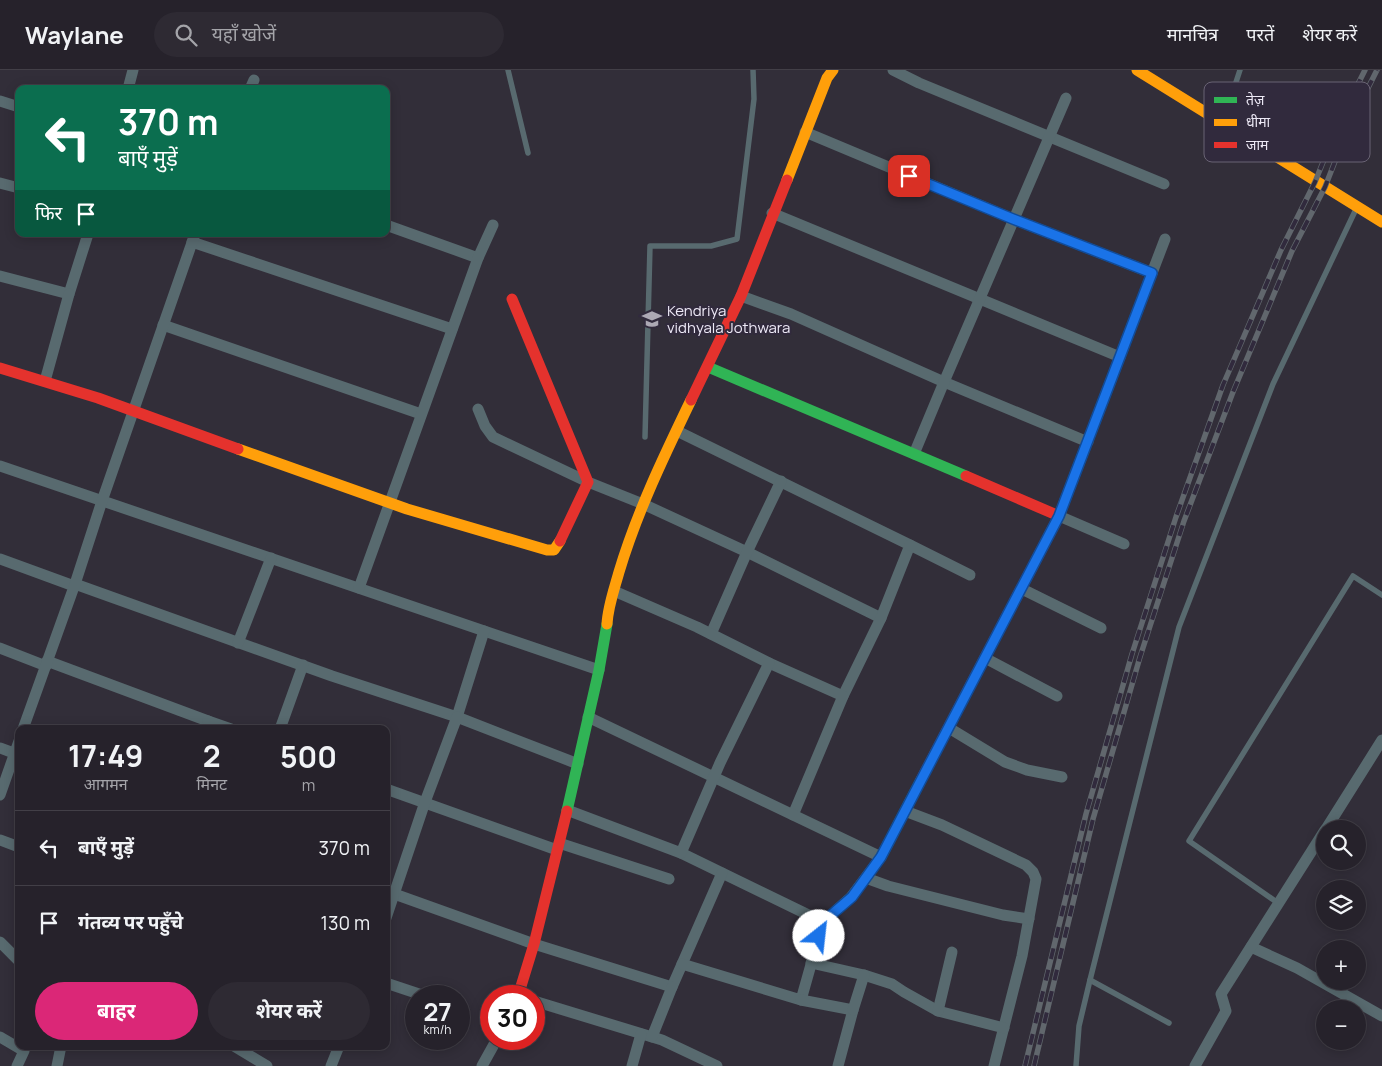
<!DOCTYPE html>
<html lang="hi">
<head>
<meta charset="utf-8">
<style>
  :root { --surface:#26222b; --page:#2e2a33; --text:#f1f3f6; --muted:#a4a4a9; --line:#423f47; --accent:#db2777 }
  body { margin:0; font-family:Manrope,"Noto Sans Devanagari",sans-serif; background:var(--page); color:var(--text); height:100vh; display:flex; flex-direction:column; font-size:19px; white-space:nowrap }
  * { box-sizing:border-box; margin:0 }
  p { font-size:16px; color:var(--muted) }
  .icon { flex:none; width:28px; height:28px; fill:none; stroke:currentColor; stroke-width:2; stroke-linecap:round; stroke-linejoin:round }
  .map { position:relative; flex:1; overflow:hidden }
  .panel { position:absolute; left:15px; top:655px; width:375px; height:325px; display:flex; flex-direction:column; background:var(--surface); border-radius:10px; box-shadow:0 2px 12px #0003,0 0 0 1px var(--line) }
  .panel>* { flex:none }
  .hud { position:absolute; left:15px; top:15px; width:375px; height:152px; border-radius:10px; box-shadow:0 2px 12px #0003,0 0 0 1px var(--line); background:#0b6e4f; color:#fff; overflow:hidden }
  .controls { position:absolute; left:1316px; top:750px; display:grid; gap:10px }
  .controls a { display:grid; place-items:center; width:50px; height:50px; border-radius:50%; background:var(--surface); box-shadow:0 2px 12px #0003,0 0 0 1px var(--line); font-size:25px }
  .speed { position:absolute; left:405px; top:915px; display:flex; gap:10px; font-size:25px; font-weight:700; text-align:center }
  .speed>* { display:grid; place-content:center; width:65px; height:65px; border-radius:50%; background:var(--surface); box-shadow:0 2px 12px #0003,0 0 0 1px var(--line); line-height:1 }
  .speed small { font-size:12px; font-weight:400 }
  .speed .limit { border:8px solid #d22; background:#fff; color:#111 }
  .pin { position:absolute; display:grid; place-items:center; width:42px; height:42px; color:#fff; margin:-21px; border-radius:10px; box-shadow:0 2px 8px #0006 }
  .me { position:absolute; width:55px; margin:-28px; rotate:29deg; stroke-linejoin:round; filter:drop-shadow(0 0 4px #0008) }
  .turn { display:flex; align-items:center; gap:18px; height:105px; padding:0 20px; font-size:22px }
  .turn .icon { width:65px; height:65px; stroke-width:2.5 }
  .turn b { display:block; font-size:35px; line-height:42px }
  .then { display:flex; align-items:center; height:48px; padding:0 20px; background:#0003; gap:10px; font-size:19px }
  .eta { display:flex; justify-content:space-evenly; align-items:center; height:85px; text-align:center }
  .eta b { font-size:30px; font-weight:700; line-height:35px }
  .primary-button { display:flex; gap:10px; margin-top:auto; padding:10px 20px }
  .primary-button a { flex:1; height:58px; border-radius:30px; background:var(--accent); color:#fff; font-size:20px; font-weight:700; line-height:58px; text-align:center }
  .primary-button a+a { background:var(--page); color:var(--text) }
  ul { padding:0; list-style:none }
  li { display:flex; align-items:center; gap:15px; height:75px; padding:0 20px; border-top:1px solid var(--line) }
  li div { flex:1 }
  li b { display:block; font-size:19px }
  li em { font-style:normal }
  header { display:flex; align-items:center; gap:30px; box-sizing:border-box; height:70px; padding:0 25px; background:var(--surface); border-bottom:1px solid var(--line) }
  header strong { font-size:24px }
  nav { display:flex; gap:28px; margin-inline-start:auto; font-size:18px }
  .search { width:350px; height:45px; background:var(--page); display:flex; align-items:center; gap:12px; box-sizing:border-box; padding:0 18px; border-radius:28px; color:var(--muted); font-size:19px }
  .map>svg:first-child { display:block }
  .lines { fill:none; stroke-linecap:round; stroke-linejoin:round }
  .lane { stroke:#586a6f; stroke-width:5.5 }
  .street { stroke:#586a6f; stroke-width:11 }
  .fast { stroke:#30b455; stroke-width:11 }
  .slow { stroke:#ff9f0a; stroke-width:11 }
  .jam { stroke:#e5322d; stroke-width:11 }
  .rail-casing { stroke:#61676d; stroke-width:5.5 }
  .rail { stroke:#312a3d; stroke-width:4; stroke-dasharray:11; stroke-linecap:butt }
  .route-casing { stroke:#114b97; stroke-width:12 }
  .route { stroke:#1a73e8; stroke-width:9 }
  .labels { text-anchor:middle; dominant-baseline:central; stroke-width:4; stroke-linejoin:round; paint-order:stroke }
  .poi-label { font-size:15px; fill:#ede9f6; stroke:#312a3d; text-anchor:start }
  .key { fill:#312a3d; stroke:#696374; stroke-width:1 }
  .key-label { font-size:14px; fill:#ede9f6 }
</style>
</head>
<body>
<header>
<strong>Waylane</strong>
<div class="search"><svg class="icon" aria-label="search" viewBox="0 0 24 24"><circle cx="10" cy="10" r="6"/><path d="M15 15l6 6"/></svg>यहाँ खोजें</div>
<nav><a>मानचित्र</a><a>परतें</a><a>शेयर करें</a></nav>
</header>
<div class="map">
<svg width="1382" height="996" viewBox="0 0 1382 996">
  <rect width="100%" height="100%" fill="#322e39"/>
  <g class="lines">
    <g class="lane">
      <path d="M508,0L528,83"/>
      <path d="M1223,52L1240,0"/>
      <path d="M645,367L650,176H711L737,169L754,29L753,0"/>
      <path d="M1278,833L1189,771L1353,506L1382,525"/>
      <path d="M1090,910L1169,953"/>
      <path d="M1076,996L1079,956L1090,910L1179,557L1273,314L1357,137"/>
    </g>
    <g class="street">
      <path d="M893,0L919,13L1164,114"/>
      <path d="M128,19L133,0"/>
      <path d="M250,19L254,10"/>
      <path d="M0,31L19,37"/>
      <path d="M805,62L1013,149L1152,203L1059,446L1124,474"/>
      <path d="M0,113L19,118"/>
      <path d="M772,143L1120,287"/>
      <path d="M386,155L478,188"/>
      <path d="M192,172L452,259"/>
      <path d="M1152,203L1165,169"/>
      <path d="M0,206L69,224L88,164"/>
      <path d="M741,226L791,244L944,312L1088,372"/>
      <path d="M163,255L421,344"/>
      <path d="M45,311L69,224"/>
      <path d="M478,339L485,356L493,367L588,412L643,434L747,482L881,548"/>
      <path d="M677,361L910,475L881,548L843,626"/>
      <path d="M914,384L944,312L1066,28"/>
      <path d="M0,396L599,600"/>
      <path d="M910,475L970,505"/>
      <path d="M0,489L74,516"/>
      <path d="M75,514L332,606L457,647L484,561"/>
      <path d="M359,518L478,188L493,155"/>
      <path d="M1022,519L1101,558"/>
      <path d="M711,564L747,482L781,411"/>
      <path d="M238,573L271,488"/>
      <path d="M0,578L46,596"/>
      <path d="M985,588L1057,626"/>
      <path d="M47,591L208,651L204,659"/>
      <path d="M769,593L843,626L793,745"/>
      <path d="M588,647L881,787L851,827L823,852L681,783"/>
      <path d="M208,651L231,659"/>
      <path d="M949,658L1005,692L1027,700L1062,707"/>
      <path d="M23,659L75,514L102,431L195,164"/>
      <path d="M280,659L303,595"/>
      <path d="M0,678L19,685"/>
      <path d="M386,719L557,780"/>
      <path d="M0,725L19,671"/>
      <path d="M567,740L681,783L720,693L769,593L697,557L614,521"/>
      <path d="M905,741L942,755L1026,795L1033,802L1036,809L1022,886L994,996"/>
      <path d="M1326,759L1382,670"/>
      <path d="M0,770L19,777"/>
      <path d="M559,773L669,809"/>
      <path d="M866,808L888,816L1003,845L1029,849"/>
      <path d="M386,821L534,874L672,917L722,803"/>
      <path d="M386,848L425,732L457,647L578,694"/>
      <path d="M0,872L19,891"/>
      <path d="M1251,877L1297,898L1382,946"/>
      <path d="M811,893L864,905L892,914L904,922L938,941L1004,958"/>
      <path d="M682,894L801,930L823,852"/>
      <path d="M386,913L425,926"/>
      <path d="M801,930L853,940L838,996"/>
      <path d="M534,931L662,970L717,996"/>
      <path d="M853,940L864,905"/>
      <path d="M938,941L952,882"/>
      <path d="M0,967L24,981L17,996"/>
      <path d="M652,967L672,917"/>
      <path d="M234,976L267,996"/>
      <path d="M57,996L61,976"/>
      <path d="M331,996L339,976"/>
      <path d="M482,996L497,969"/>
      <path d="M632,996L641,964"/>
      <path d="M1195,996L1226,941L1221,924L1325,760"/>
    </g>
    <g class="fast">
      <path d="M708,297L966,406"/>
      <path d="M567,741L599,600L607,554"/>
      <path d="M881,787L921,710"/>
    </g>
    <g class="slow">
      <path d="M1137,0L1382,152"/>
      <path d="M787,110L827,8L833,0"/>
      <path d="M238,379L407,439L547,480H554L560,471"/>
      <path d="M607,554C608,536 614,520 619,502C637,442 664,386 691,330"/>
    </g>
    <g class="jam">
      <path d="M512,229L588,412L560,471"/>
      <path d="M0,298L98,328L238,379"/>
      <path d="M691,330L741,226L787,110"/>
      <path d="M921,710L1059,446L966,406"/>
      <path d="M518,926L534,874L567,741"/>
    </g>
    <defs>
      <g id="rail">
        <path d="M1025,996L1086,744L1132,584L1176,447L1223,315L1281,180L1315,112L1340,50L1365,0"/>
        <path d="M1034,996L1093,749L1140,587L1184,451L1233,322L1292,181L1325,117L1348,58L1377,0"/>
      </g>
    </defs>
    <use href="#rail" class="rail-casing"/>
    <use href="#rail" class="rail"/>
  </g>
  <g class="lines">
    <defs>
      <path id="route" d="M819,866L823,852L852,827L881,787L1059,446L1152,203L1013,149L909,106"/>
    </defs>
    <use href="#route" class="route-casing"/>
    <use href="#route" class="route"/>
  </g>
  <defs>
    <symbol id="school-bare" viewBox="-9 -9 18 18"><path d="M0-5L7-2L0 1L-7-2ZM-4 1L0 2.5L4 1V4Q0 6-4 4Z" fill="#aca8b4" stroke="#312a3d" stroke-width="2.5" paint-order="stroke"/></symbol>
  </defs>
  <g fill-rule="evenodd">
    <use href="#school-bare" x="638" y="235" width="28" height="28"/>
  </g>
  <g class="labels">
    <g class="poi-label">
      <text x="667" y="240">Kendriya<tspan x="667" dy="17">vidhyala Jothwara</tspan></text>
    </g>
  </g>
  <rect x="1204" y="12" width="166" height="80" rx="8" class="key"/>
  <rect x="1214" y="27" width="23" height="6" fill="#30b455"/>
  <rect x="1214" y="49" width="23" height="7" fill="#ff9f0a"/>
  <rect x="1214" y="72" width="23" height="6" fill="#e5322d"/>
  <g class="key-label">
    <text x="1246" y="35">तेज़</text>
    <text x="1246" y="57">धीमा</text>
    <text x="1246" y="80">जाम</text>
  </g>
</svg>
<div class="controls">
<a><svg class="icon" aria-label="search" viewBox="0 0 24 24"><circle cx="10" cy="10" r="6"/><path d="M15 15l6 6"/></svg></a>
<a><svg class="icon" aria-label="layers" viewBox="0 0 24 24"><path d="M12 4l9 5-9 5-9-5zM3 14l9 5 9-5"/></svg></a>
<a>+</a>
<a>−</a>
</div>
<div class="speed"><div>27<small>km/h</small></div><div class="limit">30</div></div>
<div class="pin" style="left:909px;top:106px;background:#d93025"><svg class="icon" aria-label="arrive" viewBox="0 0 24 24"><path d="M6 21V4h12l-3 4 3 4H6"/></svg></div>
<svg class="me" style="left:819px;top:866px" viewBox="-20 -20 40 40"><circle r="19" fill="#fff"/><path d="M0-13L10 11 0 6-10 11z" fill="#1a73e8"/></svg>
<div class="hud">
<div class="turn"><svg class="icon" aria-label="left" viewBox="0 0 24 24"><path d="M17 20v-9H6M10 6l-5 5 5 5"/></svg><div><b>370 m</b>बाएँ मुड़ें</div></div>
<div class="then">फिर<svg class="icon" aria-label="arrive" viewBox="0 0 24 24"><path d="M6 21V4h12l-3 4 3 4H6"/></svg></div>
</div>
<section class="panel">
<div class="eta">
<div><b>17:49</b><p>आगमन</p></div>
<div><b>2</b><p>मिनट</p></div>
<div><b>500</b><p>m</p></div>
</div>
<ul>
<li><svg class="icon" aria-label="left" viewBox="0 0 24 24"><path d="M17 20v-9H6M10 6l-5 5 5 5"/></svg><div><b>बाएँ मुड़ें</b></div><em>370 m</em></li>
<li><svg class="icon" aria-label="arrive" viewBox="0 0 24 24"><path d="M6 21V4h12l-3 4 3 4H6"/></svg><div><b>गंतव्य पर पहुँचे</b></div><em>130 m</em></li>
</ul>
<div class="primary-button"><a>बाहर</a><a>शेयर करें</a></div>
</section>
</div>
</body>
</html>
